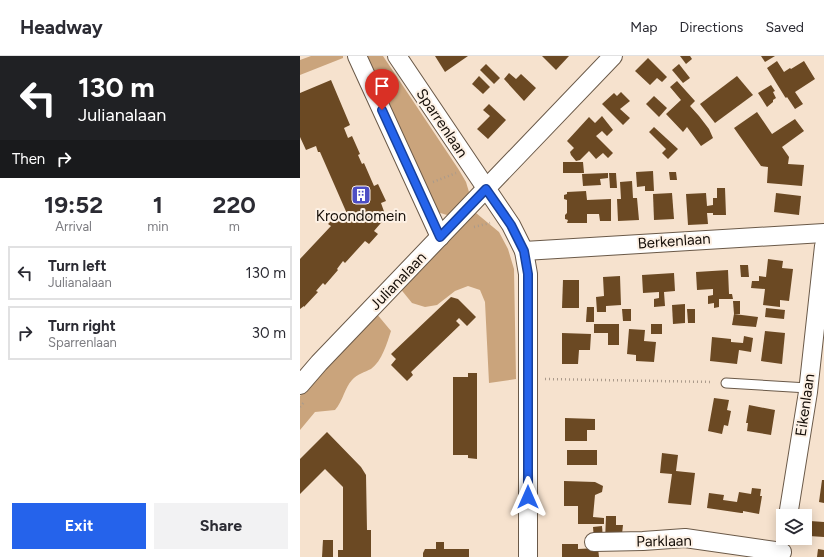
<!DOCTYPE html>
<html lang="en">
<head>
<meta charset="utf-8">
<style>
  :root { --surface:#fff; --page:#f2f2f3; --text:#2b2b33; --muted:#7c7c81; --line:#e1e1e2; --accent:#2563eb }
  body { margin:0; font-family:Figtree,sans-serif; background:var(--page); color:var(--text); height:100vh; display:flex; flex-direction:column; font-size:15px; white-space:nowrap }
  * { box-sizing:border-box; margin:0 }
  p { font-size:13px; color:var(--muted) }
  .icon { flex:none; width:22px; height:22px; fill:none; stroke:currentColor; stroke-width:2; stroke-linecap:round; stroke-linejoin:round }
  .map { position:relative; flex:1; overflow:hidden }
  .details { display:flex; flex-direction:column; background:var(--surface); width:300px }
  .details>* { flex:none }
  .banner { background:#202124; color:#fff; overflow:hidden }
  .tools { position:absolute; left:476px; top:453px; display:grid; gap:8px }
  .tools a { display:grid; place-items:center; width:36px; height:36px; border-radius:0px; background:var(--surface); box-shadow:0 2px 10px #0003; font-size:20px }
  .pin { position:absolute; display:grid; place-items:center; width:34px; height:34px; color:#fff; margin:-41px -17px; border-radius:50% 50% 50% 0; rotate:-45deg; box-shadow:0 0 4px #0007 }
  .pin .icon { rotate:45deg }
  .me { position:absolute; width:44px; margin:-22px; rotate:0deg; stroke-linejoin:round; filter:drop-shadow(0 0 3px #0008) }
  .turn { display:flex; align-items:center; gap:14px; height:84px; padding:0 12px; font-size:18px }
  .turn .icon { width:52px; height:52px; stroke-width:2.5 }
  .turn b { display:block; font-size:28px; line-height:34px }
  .then { display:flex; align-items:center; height:38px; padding:0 12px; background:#0003; gap:8px; font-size:15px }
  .eta { display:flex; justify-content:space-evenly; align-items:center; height:68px; text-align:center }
  .eta b { font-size:24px; font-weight:700; line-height:28px }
  .cta { display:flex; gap:8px; margin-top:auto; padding:8px 12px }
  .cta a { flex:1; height:46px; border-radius:0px; background:var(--accent); color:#fff; font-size:16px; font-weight:700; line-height:46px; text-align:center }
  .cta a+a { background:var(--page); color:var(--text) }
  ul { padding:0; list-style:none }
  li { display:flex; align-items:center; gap:12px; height:54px; margin:0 8px 6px; padding:0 4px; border:2px solid var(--line); border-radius:0px }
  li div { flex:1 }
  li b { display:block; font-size:15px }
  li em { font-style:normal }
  header { display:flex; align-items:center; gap:24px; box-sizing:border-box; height:56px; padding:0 20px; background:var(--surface); border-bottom:1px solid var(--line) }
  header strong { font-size:19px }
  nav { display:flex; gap:22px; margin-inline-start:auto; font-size:14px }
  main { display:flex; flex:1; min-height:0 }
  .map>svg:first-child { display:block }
  .forest { fill:#caa47c }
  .building { fill:#6b4923 }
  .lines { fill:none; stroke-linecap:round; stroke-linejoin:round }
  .lane-casing { stroke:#6a5948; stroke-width:11 }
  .street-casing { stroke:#6a5948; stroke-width:20 }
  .path { stroke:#aa9a8b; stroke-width:2.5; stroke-dasharray:1 3; stroke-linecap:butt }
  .lane { stroke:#fff; stroke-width:9 }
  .street { stroke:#fff; stroke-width:18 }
  .route-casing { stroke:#184099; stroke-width:10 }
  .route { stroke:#2563eb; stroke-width:7 }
  .labels { text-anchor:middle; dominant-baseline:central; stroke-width:4; stroke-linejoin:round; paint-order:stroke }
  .street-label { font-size:15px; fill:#150e08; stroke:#fdf1e5 }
  .poi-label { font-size:15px; fill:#150e08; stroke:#fdf1e5 }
</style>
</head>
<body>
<header>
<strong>Headway</strong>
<nav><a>Map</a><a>Directions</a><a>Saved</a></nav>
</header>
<main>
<section class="details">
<div class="banner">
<div class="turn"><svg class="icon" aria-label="left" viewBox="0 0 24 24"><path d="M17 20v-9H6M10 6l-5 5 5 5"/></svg><div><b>130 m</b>Julianalaan</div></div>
<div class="then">Then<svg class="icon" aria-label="right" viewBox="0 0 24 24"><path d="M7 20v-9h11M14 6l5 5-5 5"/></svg></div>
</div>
<div class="eta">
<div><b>19:52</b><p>Arrival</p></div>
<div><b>1</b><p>min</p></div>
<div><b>220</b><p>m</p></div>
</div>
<ul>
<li><svg class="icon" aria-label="left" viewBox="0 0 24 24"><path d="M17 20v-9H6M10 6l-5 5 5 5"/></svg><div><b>Turn left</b><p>Julianalaan</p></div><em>130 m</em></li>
<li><svg class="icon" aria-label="right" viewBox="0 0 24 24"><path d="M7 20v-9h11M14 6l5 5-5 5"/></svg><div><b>Turn right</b><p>Sparrenlaan</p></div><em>30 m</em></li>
</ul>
<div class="cta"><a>Exit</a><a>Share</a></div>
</section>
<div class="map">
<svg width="524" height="501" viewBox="0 0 524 501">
  <rect width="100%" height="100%" fill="#f6e2ce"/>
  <g class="forest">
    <path d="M11,0H43V2L0,19V4Z"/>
    <path d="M66,0H83L159,114L166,126L169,136C163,147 159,154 147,159L137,156Z"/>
    <path d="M176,157L199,176L208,193L214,213L216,323L189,327L185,246L180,234L168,230L155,235L137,249L125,251L112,247L99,231L163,166Z"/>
    <path d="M76,257L91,275C87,287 82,305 71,313C65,316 57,318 52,324C45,331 43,345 35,354L15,356L0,374V340Z"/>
  </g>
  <g class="building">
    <path d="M135,0H168L145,16Z"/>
    <path d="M242,0H269L256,14Z"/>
    <path d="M380,0H390L392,3L386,8Z"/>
    <path d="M461,0H475L465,6Z"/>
    <path d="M348,2L367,21L362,26L357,22L350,29L335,15Z"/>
    <path d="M477,5L484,16L490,12L491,13L504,5L515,23L495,36L503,48L495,53L487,41L486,42L485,41L467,12Z"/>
    <path d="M186,8L200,22L194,28L180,14Z"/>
    <path d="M379,8L390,22L383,27L372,14Z"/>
    <path d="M209,17L216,23L221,18L236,32L224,45L204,23Z"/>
    <path d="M179,20L190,31L183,38L172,28Z"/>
    <path d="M437,20L453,39L415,67L400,48Z"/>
    <path d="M31,24L50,69L44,72L48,82L52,80L60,98L58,99L62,108L64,107L74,130L78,128L86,145L81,147L86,161L74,175L78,178L69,188L65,185L45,207L43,205L37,213L38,214L25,229L23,227L16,235L18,236L4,251V250L0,253V203L31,170L28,168L35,161L38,164L48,160L20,96H18L16,90L6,94L0,81V37Z"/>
    <path d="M377,25L395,45L390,50L399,60L409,73L413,82L401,90L387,71L383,76L366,58L381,44L370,31Z"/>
    <path d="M471,29L475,35L473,36L476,42L473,44V46L467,51L458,37Z"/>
    <path d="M321,36L330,45L320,53L330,62L323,69L302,48L314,37L317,40Z"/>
    <path d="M354,40L367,52L359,61L346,48Z"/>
    <path d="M189,48L206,64L188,83L177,73L190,60L183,54Z"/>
    <path d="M457,56L472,78L495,63L504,75L482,91L489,101L488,108L504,109L502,130L467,127L468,111L461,110L434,72Z"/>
    <path d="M302,60L313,74L307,80L302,75L296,80L313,97L308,102L303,97L296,103L289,95L280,104L276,105L271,99L270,96L274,92L267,85L289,61L295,67Z"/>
    <path d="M354,71L378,93L368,103L362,97L366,93L349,76Z"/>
    <path d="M263,106H283L284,117H263Z"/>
    <path d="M353,115L354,135H345V130L337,131L336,116Z"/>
    <path d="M369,116H376L377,124H370Z"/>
    <path d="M308,117V122L300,123L301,129L283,130L282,118Z"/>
    <path d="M309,117H316L317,132H310Z"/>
    <path d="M332,125L333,142H337L339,164L318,165L317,143H321L320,126Z"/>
    <path d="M417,132H425L426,159H413V157H407L408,168L388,169L386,138L406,137L407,150L413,149V142H417Z"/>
    <path d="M286,135L287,144L311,143V165H300L299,158H287V167H267L268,164L265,163V159L267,157V144L264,143V139L267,138V136Z"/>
    <path d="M372,137L374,163L354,164L353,138Z"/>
    <path d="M476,137L501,140L499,159L474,156Z"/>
    <path d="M468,203L483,205L482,212L493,213L489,245L480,244V251L463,249L465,233L451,232L452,225H459V220L466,221Z"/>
    <path d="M440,209H448L449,221H441Z"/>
    <path d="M428,214L429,238H432L433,243H419V251L414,252V247L408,248V240L413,239V233L397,234L396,216Z"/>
    <path d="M374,217L375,235L364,236L365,250L354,251V243L359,242V236L343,237L342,219Z"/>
    <path d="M320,220L321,249L306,250V256H297L296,241L304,240L303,221Z"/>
    <path d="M263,224H279V252H262Z"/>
    <path d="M151,241L158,243L176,261L167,270L159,262L156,265L160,269L111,316L113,319L107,325L91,309L96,303L91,298Z"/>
    <path d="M433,245H440V258H434Z"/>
    <path d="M385,248V267L373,268L372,249Z"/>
    <path d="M287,251H294V266H286Z"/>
    <path d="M466,252L485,254L484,263L465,261Z"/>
    <path d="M322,253H331V265H323Z"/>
    <path d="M387,253H395V267H388Z"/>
    <path d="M434,258L458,261L456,271L432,269Z"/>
    <path d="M294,268H319V289H308V277H294Z"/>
    <rect x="351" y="268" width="11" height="10"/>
    <path d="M329,273L345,274L344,285L356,286L354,306L336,305V299L327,298Z"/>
    <path d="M465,275L485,277L482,308L461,305Z"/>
    <path d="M262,277L291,278L290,294H279L278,308H262Z"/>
    <path d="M444,280L453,282L451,296L439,294L437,308L410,305L412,281L431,283V286L443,287Z"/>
    <path d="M168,317H177V403L168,402V399H153V321H168Z"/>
    <path d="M414,342L429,344L427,354L431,355L428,370L424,369L422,378L408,375Z"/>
    <path d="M449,349L475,354L471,379L447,375L448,367H446Z"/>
    <path d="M265,362L295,363V374H287V385H265Z"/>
    <path d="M27,376L61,411L66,419L67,474H71V501H38V494H43V431L25,413L0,438V403Z"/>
    <rect x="267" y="394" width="30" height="15"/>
    <path d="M362,397L378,399L376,415L395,417L391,449L368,447L372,418L360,417Z"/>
    <path d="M522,424H524V447L519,446Z"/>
    <path d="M264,425L295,426L303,430L302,436L295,439L293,461L304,462V468H278V450H264Z"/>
    <path d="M452,432L461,433L460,440H462L459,458L443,455V457H441L407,452L409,437L424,439L423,444L437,446L439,436L451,438Z"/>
    <path d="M306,460H316V469H323L322,478L305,485Z"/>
    <path d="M510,465L524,466V481L509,480V474H507V466Z"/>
    <path d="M302,470L303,483H294L293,471Z"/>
    <path d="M23,484H33V501H22Z"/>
    <path d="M136,486H144V493H169V501H123V497L125,493H136Z"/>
    <path d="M262,488H278V493L298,492L299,501H262Z"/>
    <path d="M518,493L524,494V501H517Z"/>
  </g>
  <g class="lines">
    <defs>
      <path id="lane" d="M426,327L508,332"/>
      <g id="street">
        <path d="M57,0L140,181"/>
        <path d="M97,0L211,169L224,195L228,218V501"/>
        <path d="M224,195L524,177"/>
        <path d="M0,329L19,307L313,0"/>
        <path d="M488,460L508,336L524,190"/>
        <path d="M294,486L343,485L385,482L482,496"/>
      </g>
    </defs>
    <use href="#lane" class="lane-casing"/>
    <use href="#street" class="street-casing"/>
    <g class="path">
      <path d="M133,126L156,117"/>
      <path d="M174,171L190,167"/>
      <path d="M245,323L413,326"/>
      <path d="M0,351L5,345"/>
    </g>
    <use href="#lane" class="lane"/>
    <use href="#street" class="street"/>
  </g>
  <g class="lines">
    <defs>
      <path id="route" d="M82,54L140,181L186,133L211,169L224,195L228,218V441"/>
    </defs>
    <use href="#route" class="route-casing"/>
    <use href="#route" class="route"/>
  </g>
  <defs>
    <symbol id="building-square" viewBox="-11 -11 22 22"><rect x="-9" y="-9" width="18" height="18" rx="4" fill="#4d4ec4" stroke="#fdf1e5"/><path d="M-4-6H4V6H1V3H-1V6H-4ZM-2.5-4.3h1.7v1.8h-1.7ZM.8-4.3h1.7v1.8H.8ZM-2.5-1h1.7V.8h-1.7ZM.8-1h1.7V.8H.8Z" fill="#fff"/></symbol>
  </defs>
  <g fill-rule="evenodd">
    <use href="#building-square" x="50" y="128" width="22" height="22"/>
  </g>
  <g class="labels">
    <g class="street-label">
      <text transform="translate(142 67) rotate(56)">Sparrenlaan</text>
      <text transform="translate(374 185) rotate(-4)">Berkenlaan</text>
      <text transform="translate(98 225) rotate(-46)">Julianalaan</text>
      <text transform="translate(505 349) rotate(-82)">Eikenlaan</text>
      <text transform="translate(364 485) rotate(-1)">Parklaan</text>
    </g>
    <g class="poi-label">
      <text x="61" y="160">Kroondomein</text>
    </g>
  </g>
</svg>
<div class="tools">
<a><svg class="icon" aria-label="layers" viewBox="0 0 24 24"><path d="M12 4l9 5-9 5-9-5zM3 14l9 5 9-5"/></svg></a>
</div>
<div class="pin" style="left:82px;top:54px;background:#d93025"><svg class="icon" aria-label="arrive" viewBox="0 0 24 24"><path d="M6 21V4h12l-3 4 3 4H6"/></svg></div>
<svg class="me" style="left:228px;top:441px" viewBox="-20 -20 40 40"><path d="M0-17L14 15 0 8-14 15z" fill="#2563eb" stroke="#fff" stroke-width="4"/></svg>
</div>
</main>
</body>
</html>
